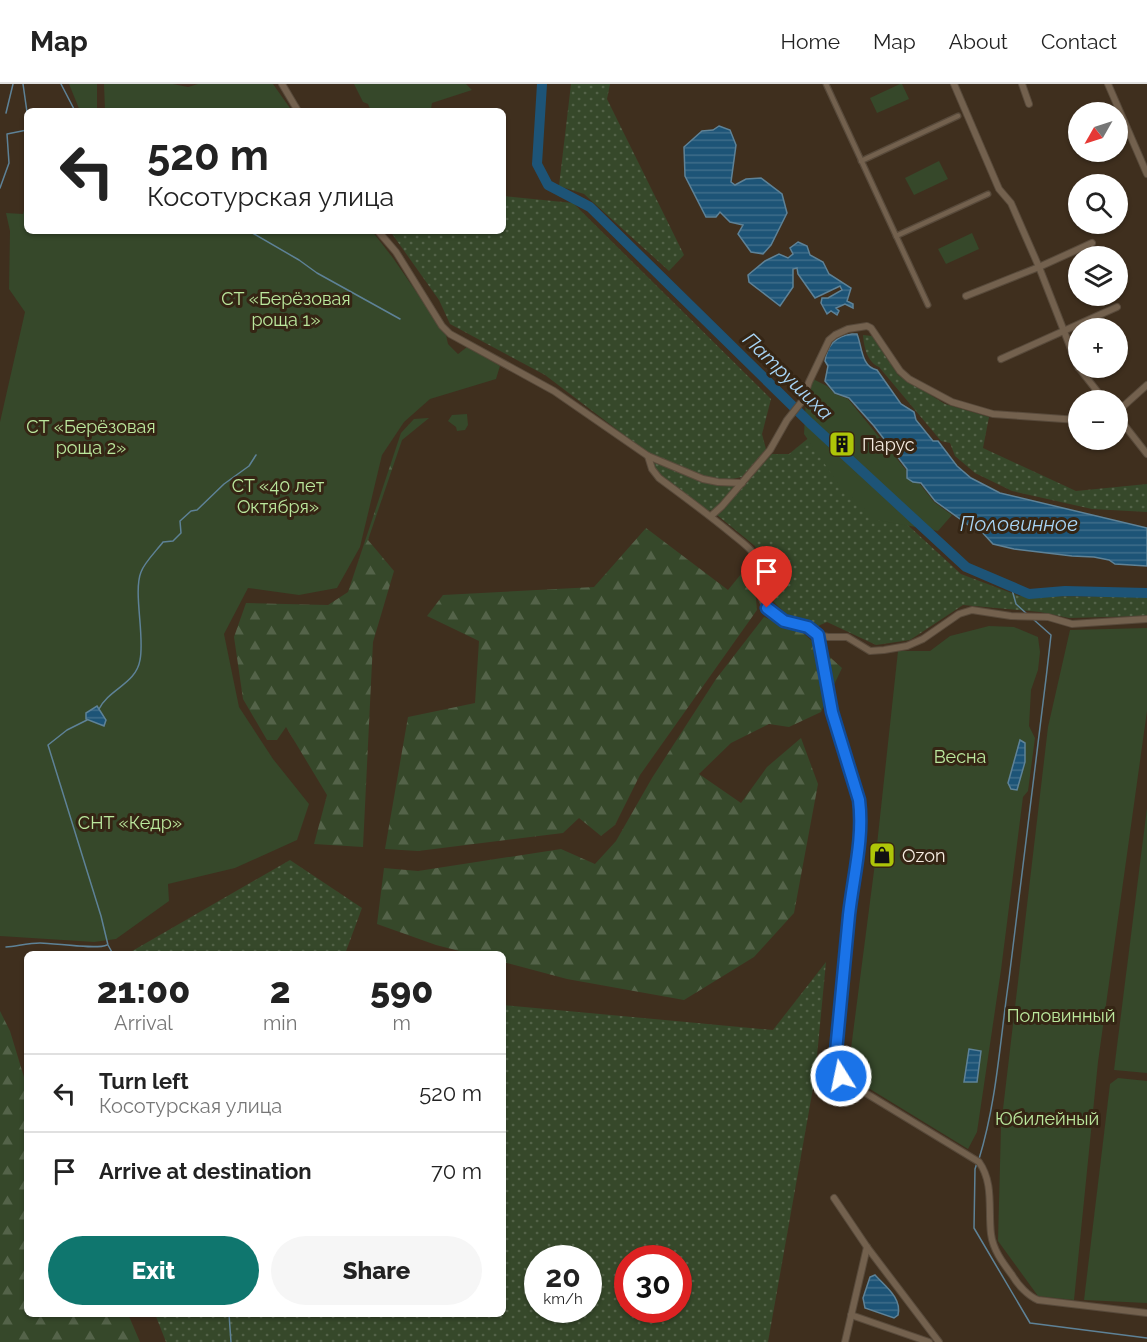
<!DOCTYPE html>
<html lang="en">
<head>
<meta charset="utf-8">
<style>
  :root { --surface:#fff; --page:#f6f6f6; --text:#222; --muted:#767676; --line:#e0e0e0; --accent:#0f766e }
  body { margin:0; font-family:Raleway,sans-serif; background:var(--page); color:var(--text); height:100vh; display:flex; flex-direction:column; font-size:22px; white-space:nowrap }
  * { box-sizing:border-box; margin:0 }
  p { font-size:20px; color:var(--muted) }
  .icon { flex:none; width:33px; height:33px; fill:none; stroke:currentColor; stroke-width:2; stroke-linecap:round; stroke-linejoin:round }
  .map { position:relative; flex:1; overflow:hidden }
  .side { position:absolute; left:24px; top:867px; width:482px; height:366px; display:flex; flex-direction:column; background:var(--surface); border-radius:9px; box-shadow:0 2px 4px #0004 }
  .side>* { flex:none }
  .hud { position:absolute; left:24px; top:24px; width:482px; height:126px; border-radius:9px; box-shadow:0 2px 4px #0004; background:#fff; color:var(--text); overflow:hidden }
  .needle { width:39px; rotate:231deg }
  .buttons { position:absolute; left:1068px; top:18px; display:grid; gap:12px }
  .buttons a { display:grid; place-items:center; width:60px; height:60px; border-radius:50%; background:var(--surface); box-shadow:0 2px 4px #0004; font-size:30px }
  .speed { position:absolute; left:524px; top:1161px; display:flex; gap:12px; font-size:30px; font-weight:700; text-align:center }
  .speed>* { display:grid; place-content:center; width:78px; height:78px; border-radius:50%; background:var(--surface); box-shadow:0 2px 4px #0004; line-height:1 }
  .speed small { font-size:15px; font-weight:400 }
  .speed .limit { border:9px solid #d22; background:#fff; color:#111 }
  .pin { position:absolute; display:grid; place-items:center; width:51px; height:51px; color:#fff; margin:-62px -26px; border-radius:50% 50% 50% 0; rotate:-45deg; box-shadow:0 0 6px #0007 }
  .pin .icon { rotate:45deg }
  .me { position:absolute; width:66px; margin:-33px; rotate:350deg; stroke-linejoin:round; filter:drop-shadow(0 0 4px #0008) }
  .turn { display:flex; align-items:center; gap:21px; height:126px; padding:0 24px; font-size:27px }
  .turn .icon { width:78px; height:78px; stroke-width:2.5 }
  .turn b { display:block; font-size:42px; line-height:51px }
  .eta { display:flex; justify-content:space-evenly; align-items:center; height:102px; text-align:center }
  .eta b { font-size:36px; font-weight:800; line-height:42px }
  .action { display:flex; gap:12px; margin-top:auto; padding:12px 24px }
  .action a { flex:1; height:69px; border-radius:36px; background:var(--accent); color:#fff; font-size:24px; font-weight:800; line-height:69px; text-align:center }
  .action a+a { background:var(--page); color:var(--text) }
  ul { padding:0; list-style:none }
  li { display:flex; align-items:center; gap:18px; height:78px; padding:0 24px; border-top:2px solid var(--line) }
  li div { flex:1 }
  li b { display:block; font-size:22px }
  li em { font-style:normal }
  header { display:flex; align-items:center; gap:36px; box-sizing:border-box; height:84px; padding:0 30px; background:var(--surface); border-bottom:2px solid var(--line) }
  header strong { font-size:28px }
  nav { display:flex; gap:33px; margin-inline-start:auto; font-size:21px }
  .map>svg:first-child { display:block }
  .grass { fill:url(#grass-dots); fill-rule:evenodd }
  .forest { fill:url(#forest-firs) }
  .green { fill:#36482a }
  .water { fill:url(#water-rules); stroke:#5e8297; stroke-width:1.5 }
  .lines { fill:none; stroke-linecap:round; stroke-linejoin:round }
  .stream { stroke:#5e8297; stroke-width:1.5 }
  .river { stroke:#1d5477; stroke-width:10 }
  .pedestrian-casing { stroke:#584a3b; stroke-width:7 }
  .minor-casing { stroke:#584a3b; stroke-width:8 }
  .pedestrian { stroke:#73614e; stroke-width:4.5 }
  .minor { stroke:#73614e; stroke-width:6 }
  .route-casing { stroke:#114b97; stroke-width:15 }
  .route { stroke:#1a73e8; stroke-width:10 }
  .labels { text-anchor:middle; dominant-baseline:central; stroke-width:6; stroke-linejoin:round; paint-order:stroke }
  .park-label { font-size:18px; fill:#bbe89d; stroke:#352514 }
  .poi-label { font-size:18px; fill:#f6ece1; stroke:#352514; text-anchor:start }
  .water-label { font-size:20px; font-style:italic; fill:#a8d5f6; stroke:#352514 }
</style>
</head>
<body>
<header>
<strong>Map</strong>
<nav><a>Home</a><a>Map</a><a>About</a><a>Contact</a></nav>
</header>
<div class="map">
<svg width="1147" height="1258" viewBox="0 0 1147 1258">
  <defs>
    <pattern id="grass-dots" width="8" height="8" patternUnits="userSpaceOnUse" patternTransform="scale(1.5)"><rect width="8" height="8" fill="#36482a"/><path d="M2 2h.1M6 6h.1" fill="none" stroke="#546349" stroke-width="1.8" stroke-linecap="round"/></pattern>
    <pattern id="forest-firs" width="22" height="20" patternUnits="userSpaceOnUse" patternTransform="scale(1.5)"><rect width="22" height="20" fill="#36482a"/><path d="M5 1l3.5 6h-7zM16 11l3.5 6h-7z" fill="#546349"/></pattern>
    <pattern id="water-rules" width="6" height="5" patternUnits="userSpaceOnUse" patternTransform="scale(1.5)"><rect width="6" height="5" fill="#1d5477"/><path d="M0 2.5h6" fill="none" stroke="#3e6d8a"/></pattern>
  </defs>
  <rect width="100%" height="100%" fill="#3f2f1e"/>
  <g class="grass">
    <path d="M571,0H610L607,15L684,171L669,187L584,110L559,102Z"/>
    <path d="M503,112L573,119L771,315L762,350L766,365L742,393L727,396L708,394L653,373L545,291L450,240L439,216L390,147H502Z"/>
    <path d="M863,251L872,252L898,291L945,320L989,333L983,364L1076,407L1147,400V428L1092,425L1012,407L975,389L955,372L950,359L941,357L879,283C867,278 864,263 863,251Z"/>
    <path d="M811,352L961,490L1019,512L1147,513V532L1069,534L1040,528L963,521L910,556L876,561L827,538L818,542L786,530L768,512L762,478L755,462L717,431L772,370H789Z"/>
    <path d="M657,378L704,397L735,400C728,411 720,427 706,427L658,391L652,379Z"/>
    <path d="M290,776L362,824L345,870H127Z"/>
    <path d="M826,878L815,993L768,1258H166L155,1230H502L503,921L773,946ZM537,1174H588V1226H537ZM627,1174H678V1226H627Z"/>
  </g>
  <g class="forest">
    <path d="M429,334L402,356L368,456L394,487L373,558L363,763L314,760L327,711L286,643L277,656H267L243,615L234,553L246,519L328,521L348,508L401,349L414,335Z"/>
    <path d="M646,444L728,506L746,484L754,494L757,526L640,691L615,741L601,752L579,734L563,749L418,767L385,765L408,633L475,619L479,557L427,532L443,511L594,503Z"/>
    <path d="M764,533L803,549L842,584L821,628L789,643L769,640L731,659L699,690L741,719L767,683L801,654L818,700L794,829L754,873L684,916L567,895L503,878L502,870H471L436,861L377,840L384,784L418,787L561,765L595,780L616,757L652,694L716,595Z"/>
    <path d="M0,927L10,947L27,1003V1230H128L140,1258H0Z"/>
  </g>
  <g class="green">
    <path d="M69,0H97V27H80Z"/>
    <path d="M104,0H173L188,3L198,0H273L292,27H105Z"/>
    <path d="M354,0H466L472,6L432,19L431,25L371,27L368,20L363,18Z"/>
    <path d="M900,0H902L909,15L877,29L870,14Z"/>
    <path d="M939,77L948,95L914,111L905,94Z"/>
    <path d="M27,115V147H372L393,174L446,251L448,260L458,270L467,263L500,282L496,295L430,315L404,338L382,371L360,463L337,504L299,511L248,504L224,550L239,623L273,675L309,720L297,756L235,784L168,800L169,817L116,855L94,858L0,852V338L25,228L9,205L10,147L6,129L23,130Z"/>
    <path d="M972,149L979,165L946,180L938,165Z"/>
    <path d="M813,295L827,302L835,310L848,315L906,386V394L920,400L934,418L952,431L938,447L877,436L840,402L804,350L806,313Z"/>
    <path d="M467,330L468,341L465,346L457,347L456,343L448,337L452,331Z"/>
    <path d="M989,542L1014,543L1038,553L1040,568L1038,586L1031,606L1029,642L1035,654L1028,707L1023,713L1001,886L977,1048L968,1065L852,994L849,980L875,779L898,567H930L950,552Z"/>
    <path d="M1147,544V627L1098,978L1074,1216L1038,1212L998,1157L1001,1042L1048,643L1070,546Z"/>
    <path d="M1147,724V989L1114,986Z"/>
    <path d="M1118,994L1147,997V1219L1084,1216L1110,1000Z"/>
  </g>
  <g class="water">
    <path d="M719,42L730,46L736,61L731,98L735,101L746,95L761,94L782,110L787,129L771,161L763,170L751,168L738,150L743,141L730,138L720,128L716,133H706L685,92L684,63L702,47L713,46Z"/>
    <path d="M798,158L807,162L810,171L823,178L829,190L851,204L847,217L853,220V224L845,220L836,224L839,227L837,231L831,227L827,230L821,219L822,214H828L842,206L840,202L815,214L798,190L797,184L793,185V203L780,222L749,198L748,191L765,177L779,170L788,174L793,170L790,164Z"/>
    <path d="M852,250H857C862,262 861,283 877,286L901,320L914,328L916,336L933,357H938L957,382L971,394L1000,409L1147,444V482L1115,480L1109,476L1094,473L1072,472L1014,465L993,460L981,447H973L971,443L935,417L921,399L913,398L907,394V385L874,342L849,314L835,309L825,297L828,282L825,277C827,261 837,252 852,250Z"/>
    <path d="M97,622L106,636L104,642L86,635V629Z"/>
    <path d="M1020,656L1025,659V678L1017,706L1011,705L1008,699Z"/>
    <path d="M969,965L981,967L977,998H964Z"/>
    <path d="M875,1191C886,1203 902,1214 898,1231L894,1234L865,1224L863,1214L870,1193Z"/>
  </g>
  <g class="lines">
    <g class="stream">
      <path d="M23,0L27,28"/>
      <path d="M61,0L75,27"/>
      <path d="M6,29L13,0"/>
      <path d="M0,104L9,79L7,50L27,46"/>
      <path d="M249,147L299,176L317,189L400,235"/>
      <path d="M1011,502L1016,520L1027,530"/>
      <path d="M99,625C109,605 136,600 140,576C145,552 133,508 141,488C144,479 157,466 163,458L173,457L181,449L180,437L191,427L197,426L224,400L249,382L256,371"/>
      <path d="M87,636L67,646L48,661L101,832L108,861L113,870"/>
      <path d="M6,863C17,862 29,859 40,859C55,859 96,866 107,861"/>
      <path d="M979,1075C997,1017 1000,955 1009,895C1024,781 1038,666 1051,551L1033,535"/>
      <path d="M977,1079L975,1085L974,1144L1030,1239L1147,1254"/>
      <path d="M229,1230L231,1258"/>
    </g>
    <path class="river" d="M542,0L537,80L548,101L590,123L810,339L966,483L1029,510L1065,507L1147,509"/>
    <defs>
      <g id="pedestrian">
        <path d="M826,0L928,221"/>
        <path d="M861,77L958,32"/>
        <path d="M896,152L988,110"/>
      </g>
      <g id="minor">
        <path d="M282,0L298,27"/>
        <path d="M954,0L999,105L1011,119L1039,183L1078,283"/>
        <path d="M1022,0L1029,20"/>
        <path d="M1108,0L1147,90"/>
        <path d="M378,147L396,168L442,242L450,250L554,307L648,372L652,385L659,394C683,412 708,430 732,450C739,456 748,462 753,469C764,485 753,511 769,526C784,539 802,540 818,551L832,628L859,716L861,728L835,978L841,992L854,1002L979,1078C994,1099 988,1125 991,1150C993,1166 1003,1179 1012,1191C1018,1201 1028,1212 1038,1216L1147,1229"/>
        <path d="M966,212L1039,183L1092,159"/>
        <path d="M1001,275L1117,223"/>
        <path d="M1079,284L1104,316"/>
        <path d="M1118,327L1147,301"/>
        <path d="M1118,333L1147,370"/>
        <path d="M648,372L703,395L718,398L742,399"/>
        <path d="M711,432L722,422L770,366L787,336L803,316L809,298L829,256L835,251L848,245L867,242L871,244L900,287L909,295L952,318L993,330L1078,336"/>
        <path d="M818,551L828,553H847L870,567L884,566L907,562L923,555L959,530L972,526L1011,532L1048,533L1072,540L1147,535"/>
        <path d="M834,1114L867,1163L939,1258"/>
        <path d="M851,1231L929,1258"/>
        <path d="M845,1258L867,1163"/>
      </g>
    </defs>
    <use href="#pedestrian" class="pedestrian-casing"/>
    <use href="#minor" class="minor-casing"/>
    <use href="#pedestrian" class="pedestrian"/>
    <use href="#minor" class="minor"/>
  </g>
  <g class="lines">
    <defs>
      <path id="route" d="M767,524L784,537L808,543L818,551L832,628L859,716C864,754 853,794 849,831C844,880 840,929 835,978L841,992"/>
    </defs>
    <use href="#route" class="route-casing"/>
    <use href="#route" class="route"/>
  </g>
  <defs>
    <symbol id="building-square" viewBox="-11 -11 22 22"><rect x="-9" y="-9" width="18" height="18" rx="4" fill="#aec508" stroke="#352514"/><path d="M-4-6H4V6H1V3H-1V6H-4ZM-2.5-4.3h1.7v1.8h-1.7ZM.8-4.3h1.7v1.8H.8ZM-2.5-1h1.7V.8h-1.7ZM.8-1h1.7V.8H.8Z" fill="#111"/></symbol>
    <symbol id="shop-square" viewBox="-11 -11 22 22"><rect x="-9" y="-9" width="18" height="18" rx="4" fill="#aec508" stroke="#352514"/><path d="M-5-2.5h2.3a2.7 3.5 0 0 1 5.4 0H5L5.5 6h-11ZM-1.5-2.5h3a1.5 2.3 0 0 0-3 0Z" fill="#111"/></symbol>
  </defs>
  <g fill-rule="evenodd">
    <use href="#building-square" x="827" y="345" width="30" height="30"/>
    <use href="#shop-square" x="867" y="756" width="30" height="30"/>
  </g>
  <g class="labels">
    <g class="park-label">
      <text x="286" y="214">СТ «Берёзовая<tspan x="286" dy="21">роща 1»</tspan></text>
      <text x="91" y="342">СТ «Берёзовая<tspan x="91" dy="21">роща 2»</tspan></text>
      <text x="278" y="401">СТ «40 лет<tspan x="278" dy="21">Октября»</tspan></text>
      <text x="960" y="672">Весна</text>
      <text x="130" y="738">СНТ «Кедр»</text>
      <text x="1061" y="931">Половинный</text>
      <text x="1047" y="1034">Юбилейный</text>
    </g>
    <g class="poi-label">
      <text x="862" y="360">Парус</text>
      <text x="902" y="771">Ozon</text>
    </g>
    <g class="water-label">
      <text transform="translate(788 292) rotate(44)">Патрушиха</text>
      <text x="1019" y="440">Половинное</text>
    </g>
  </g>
</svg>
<div class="buttons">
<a><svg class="needle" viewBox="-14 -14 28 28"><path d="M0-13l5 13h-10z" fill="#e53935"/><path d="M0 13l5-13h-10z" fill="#767676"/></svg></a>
<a><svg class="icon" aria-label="search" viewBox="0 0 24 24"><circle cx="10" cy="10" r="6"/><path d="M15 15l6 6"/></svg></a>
<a><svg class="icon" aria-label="layers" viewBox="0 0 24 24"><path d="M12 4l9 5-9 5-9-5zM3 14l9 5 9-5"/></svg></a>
<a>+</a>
<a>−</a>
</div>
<div class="speed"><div>20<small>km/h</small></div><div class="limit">30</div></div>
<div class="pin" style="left:767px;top:524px;background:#d93025"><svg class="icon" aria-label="arrive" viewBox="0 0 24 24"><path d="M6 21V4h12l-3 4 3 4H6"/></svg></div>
<svg class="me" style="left:841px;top:992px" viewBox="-20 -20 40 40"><circle r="17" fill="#1a73e8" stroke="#fff" stroke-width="3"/><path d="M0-11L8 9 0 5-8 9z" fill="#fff"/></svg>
<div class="hud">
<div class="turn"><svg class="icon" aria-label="left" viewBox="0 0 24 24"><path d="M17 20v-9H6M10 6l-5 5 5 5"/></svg><div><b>520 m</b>Косотурская улица</div></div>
</div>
<section class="side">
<div class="eta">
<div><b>21:00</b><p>Arrival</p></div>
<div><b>2</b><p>min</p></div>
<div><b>590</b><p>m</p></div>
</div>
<ul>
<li><svg class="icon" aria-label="left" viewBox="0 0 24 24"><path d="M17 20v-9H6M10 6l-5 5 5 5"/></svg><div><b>Turn left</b><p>Косотурская улица</p></div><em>520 m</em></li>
<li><svg class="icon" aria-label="arrive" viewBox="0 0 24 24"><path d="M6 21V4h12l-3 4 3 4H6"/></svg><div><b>Arrive at destination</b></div><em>70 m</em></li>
</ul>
<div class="action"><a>Exit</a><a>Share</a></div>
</section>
</div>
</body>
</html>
